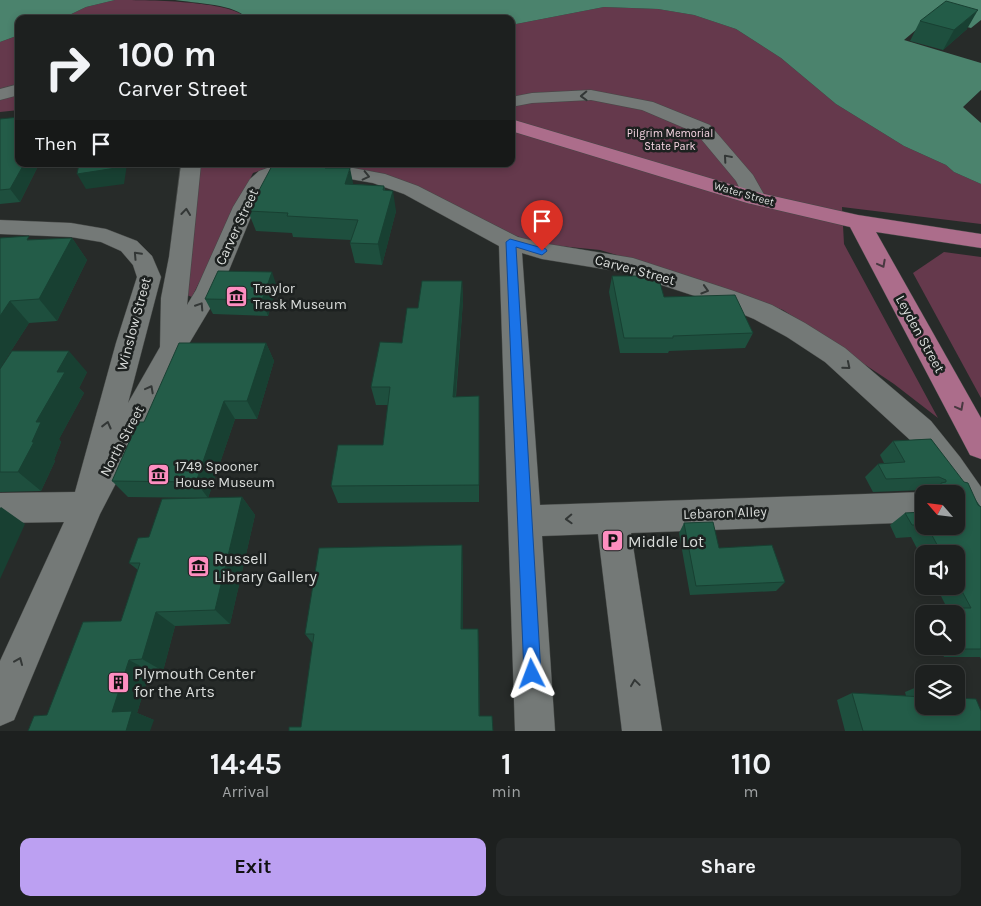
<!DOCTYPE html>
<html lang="en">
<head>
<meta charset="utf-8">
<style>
  :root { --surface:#1d201f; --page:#252828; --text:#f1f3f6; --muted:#a0a3a4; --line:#3b3e3d; --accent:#bca0f2 }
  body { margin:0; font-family:Karla,sans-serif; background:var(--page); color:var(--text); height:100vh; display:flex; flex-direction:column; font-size:19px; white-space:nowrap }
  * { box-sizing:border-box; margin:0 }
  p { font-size:16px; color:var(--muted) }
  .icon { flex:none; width:28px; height:28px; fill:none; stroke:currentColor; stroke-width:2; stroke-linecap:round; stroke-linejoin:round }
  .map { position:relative; height:731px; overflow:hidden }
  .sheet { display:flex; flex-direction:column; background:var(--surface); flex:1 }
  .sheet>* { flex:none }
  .guide { position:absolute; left:15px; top:15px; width:500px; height:152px; border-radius:10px; box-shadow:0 2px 8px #0003,0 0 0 1px var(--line); background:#1d201f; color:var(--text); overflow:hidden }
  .needle { width:32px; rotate:298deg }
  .tools { position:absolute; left:915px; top:485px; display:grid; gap:10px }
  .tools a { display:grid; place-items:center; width:50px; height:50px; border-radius:10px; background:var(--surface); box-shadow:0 2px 8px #0003,0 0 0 1px var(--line); font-size:25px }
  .pin { position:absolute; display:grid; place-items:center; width:42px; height:42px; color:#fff; margin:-51px -21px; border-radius:50% 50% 50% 0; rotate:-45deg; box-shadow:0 0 5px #0007 }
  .pin .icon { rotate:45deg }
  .me { position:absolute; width:55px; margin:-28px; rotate:357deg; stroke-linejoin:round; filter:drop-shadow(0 0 4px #0008) }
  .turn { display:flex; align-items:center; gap:18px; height:105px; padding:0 20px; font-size:22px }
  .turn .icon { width:65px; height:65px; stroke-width:2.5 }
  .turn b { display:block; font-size:35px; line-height:42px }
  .then { display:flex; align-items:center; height:48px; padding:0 20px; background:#0003; gap:10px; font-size:19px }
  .eta { display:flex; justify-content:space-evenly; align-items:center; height:85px; text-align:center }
  .eta b { font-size:30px; font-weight:700; line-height:35px }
  .cta { display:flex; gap:10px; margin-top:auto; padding:10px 20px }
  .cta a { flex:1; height:58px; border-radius:10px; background:var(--accent); color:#111; font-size:20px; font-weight:700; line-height:58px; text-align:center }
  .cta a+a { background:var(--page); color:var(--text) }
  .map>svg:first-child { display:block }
  .green { fill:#65394c }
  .water { fill:#4b836d }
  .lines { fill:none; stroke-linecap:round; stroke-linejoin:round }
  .minor-casing { stroke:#454846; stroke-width:1 }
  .major-casing { stroke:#454846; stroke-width:1 }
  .minor { fill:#747977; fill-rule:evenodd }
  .major { fill:#ac6d8b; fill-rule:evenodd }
  .wall { fill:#1e4f3e }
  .shaded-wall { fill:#184032 }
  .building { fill:#235c48; stroke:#184032 }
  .oneway { stroke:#333736 }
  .oneway2 { stroke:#483840 }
  .route { fill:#1a73e8; stroke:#114b97 }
  .labels { text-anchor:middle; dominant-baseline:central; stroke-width:5; stroke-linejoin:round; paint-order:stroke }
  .far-park-label { font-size:11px; fill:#f6d5e2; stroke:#1d2120 }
  .far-street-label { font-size:11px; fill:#dadddb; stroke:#1d2120 }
  .street-label { font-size:14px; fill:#dadddb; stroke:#1d2120 }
  .poi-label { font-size:14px; fill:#dadddb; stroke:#1d2120; text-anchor:start }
  .near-poi-label { font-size:16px; fill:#dadddb; stroke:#1d2120; text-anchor:start }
</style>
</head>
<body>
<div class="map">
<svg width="981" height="731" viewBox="0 0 981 731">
  <rect width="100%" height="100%" fill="#272b29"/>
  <g class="green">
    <path d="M115,0C141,0 234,0 247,19H61L86,7Z"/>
    <path d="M604,7L658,9L694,15L736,29L781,58L836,104L904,146L946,165L954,172L981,184V224L842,207L844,244L938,418L894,384L783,310L697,279L600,250L539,244L497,229L406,182L311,164H511V25Z"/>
    <path d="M19,35V110L0,112V42Z"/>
    <path d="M194,164H278L253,173L192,297L181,293Z"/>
    <path d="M944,252L981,257V398L913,273Z"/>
  </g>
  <g class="water">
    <path d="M0,0H115L86,7L61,19H19V35L0,42Z"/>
    <path d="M175,0H981V20L971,28L930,18L904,40L981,63V90L963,107L981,123V184L954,172L946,165L904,146L836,104L781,58L736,29L694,15L658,9L604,7L511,25V19H247C238,4 193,3 175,0Z"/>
  </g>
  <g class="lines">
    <defs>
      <g id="minor">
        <path d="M19,84V95L0,100V89Z"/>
        <path d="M591,90L653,102L710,125L753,175L766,198L763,203L755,204L747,203L736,181L696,133L642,110L591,100L532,103L511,107V97L532,93Z"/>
        <path d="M181,164H201L187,305L196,290L233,207L250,179L259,171L278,164H332L385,174L418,186L518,237L542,243L633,258L734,291L772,305L805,323L845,348L931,421L960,457L981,487V530C965,524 956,511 956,494H949L909,439L825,362L787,337L754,319L716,303L622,272L542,259L522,253L540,505L924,492L929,494H924V522L631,533L662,731H622L598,534L542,536L555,731H515L499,246L404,194L373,183L310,172L291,173L273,179L266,186L255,207L220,292L184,352L100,514L14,720L0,726V661L64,522L0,523V493L75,492L116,343L137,277L133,265L121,251L101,242L71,237L0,234V220L71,223L106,229L137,241L152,256L161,277L128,403L160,347L161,298L169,257Z"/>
      </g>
      <path id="major" d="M511,119L760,193L858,215L981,234V248L876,232L981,418V459L970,455L850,227L747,203L511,131Z"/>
    </defs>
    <use href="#minor" class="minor-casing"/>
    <use href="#major" class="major-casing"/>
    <use href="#minor" class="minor"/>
    <use href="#major" class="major"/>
  </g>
  <g class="wall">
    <path d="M920,21L967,29L943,50L910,41Z"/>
    <path d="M0,119L19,164H39L20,202L0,204Z"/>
    <path d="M298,166L327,168L353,184L384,186L385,190L396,211L382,265L355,263L350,243L351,240L293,237L292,233L256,231L248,211Z"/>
    <path d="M0,238L32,240L72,238L87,260L57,321L29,323L0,368Z"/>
    <path d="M612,276L664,297L753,333L745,348L669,351L668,353H620L609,292Z"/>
    <path d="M462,281L463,301L456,397L479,396V502L338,503L331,486L383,445L388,405H376L371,387L402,343L418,308Z"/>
    <path d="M277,287L268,316L213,314L205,299Z"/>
    <path d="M266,343L274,361L257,419H235L208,498L128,497L112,481Z"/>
    <path d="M0,369L87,372L79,388L84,393L59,439L61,442L54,460L55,461L41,491L0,492Z"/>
    <path d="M931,439L981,507V659L980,657H944L939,646H956V614H933L944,608H947L936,586H956V554H924V562L911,537L896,538L890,525L905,513L924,512V526H956V494H928L930,493L924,490L873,492L865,477L878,464L884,463L880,455L893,441Z"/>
    <path d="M242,497L255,515L230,624L175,626L163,671H150L137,713L154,720L47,715L121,621L138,570L129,563Z"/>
    <path d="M684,523L719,548L785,582L776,591L690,595L679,533Z"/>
    <path d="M463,565V629L479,645L301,727L313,644L305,634Z"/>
    <path d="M924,684V706L958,698L981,731H845L837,700L852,693L906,696L905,692Z"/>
  </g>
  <g class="shaded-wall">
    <path d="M978,10L967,29L943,50L954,30Z"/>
    <path d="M24,164H39L20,202L10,189Z"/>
    <path d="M116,164H127L124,184L86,189L77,174Z"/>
    <path d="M350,168L354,188L345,184Z"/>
    <path d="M393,191L396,211L382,265L378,244Z"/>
    <path d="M72,238L87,260L57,321L39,299Z"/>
    <path d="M272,272L277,287L268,316L262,300Z"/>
    <path d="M462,281L463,301L454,415L453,397Z"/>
    <path d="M10,301L29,323L0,368V316Z"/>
    <path d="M266,343L274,361L257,419L247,401Z"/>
    <path d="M69,351L87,372L79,388L84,393L59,439L61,442L54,460L55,461L41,491L18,472L36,422L57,372Z"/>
    <path d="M224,401L235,419L208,498L196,482Z"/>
    <path d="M242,497L255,515L230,624L215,610Z"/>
    <path d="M1,507L25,524L0,579V508Z"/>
    <path d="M462,545L463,565V645L461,629Z"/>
    <path d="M156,612L175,626L163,671L142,659Z"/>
    <path d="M478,629L479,645L480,727L479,716Z"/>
    <path d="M129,660L150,671L137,713L154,720L150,731H126L112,712Z"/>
  </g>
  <g class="building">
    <path d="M946,1L978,10L954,30L920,21Z"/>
    <path d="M19,117V164H24L10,189L0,190V119Z"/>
    <path d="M79,164H116V168L77,174Z"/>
    <path d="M273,164L298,166V164H326L325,168H350L345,184L384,186L383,190L393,191L378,244L350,243L358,220L287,216L288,213L248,211Z"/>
    <path d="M29,236L27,240L72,238L39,299L10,301L0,316V238Z"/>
    <path d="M218,271L272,272L262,300L205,299Z"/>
    <path d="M612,276H658L664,297L735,295L753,333L673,336V338H624Z"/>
    <path d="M422,281H462L453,397L479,396V485L331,486L338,445H383L390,387H371L380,342L402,343L407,308H418Z"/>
    <path d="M179,343H266L247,401H224L196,482L112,481L138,422H144Z"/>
    <path d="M12,351H69L57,372H65L36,422H41L32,442H34L18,472H0V369Z"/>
    <path d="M931,439L964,482L968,483L978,505L981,507V649H963L956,634V614H946L944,608H971L956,580V554H942L927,526H956V494H941V483L946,482V480L939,477L886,479L878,464L905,462L893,441Z"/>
    <path d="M242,497L215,610L156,612L142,659L129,660L112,712L132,711L126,731H28L34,716L47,715L83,622L121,621L140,563H129L138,538L149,537L162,499Z"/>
    <path d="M924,512V525H912L905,513Z"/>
    <path d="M713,522L719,548L772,545L785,582L696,586L684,523Z"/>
    <path d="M462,545L461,629H478L479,716H492L493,731H289V727H301L314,634H305L319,548Z"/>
    <path d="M852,693L924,697V706H956V694L958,698L976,699L981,711V731H863Z"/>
  </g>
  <defs><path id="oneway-chevron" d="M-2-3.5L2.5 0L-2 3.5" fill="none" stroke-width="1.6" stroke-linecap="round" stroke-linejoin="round" transform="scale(1.25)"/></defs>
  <g class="oneway">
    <use href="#oneway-chevron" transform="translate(584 96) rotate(178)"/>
    <use href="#oneway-chevron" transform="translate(727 158) rotate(-131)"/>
    <use href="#oneway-chevron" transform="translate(366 176) rotate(13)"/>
    <use href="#oneway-chevron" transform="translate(186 212) rotate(-84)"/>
    <use href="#oneway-chevron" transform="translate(137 255) rotate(-133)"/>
    <use href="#oneway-chevron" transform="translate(705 290) rotate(17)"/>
    <use href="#oneway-chevron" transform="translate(200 306) rotate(-57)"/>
    <use href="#oneway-chevron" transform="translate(847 366) rotate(40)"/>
    <use href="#oneway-chevron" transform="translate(150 389) rotate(-62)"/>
    <use href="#oneway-chevron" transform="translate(107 425) rotate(-76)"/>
    <use href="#oneway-chevron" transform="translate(569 519) rotate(178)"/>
    <use href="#oneway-chevron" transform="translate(19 661) rotate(-67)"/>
    <use href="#oneway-chevron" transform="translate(635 683) rotate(-98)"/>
  </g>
  <g class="oneway2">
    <use href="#oneway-chevron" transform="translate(882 264) rotate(62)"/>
    <use href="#oneway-chevron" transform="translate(960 407) rotate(62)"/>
  </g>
  <path class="route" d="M510,239L546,249L547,251L542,255L516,247L541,674L538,679L532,682L527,679L524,674L506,242Z"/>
  <defs>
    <symbol id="museum-square" viewBox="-11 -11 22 22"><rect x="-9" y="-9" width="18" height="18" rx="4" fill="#fd8ec0" stroke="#1d2120"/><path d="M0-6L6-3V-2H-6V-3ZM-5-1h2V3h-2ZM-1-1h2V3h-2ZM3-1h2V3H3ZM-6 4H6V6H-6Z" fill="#111"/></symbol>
    <symbol id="parking-square" viewBox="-11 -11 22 22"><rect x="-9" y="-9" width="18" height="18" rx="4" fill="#fd8ec0" stroke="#1d2120"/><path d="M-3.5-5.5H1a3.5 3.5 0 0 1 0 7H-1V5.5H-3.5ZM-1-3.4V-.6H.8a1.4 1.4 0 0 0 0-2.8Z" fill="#111"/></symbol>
    <symbol id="building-square" viewBox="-11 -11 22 22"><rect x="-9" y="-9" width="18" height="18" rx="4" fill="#fd8ec0" stroke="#1d2120"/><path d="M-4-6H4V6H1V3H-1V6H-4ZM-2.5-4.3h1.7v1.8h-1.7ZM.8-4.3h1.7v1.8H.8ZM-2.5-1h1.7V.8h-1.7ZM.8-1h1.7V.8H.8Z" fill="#111"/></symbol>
  </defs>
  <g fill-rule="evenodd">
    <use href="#museum-square" x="224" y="284" width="25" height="25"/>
    <use href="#museum-square" x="146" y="462" width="25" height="25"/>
    <use href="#parking-square" x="600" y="528" width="25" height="25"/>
    <use href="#museum-square" x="186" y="554" width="25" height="25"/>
    <use href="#building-square" x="106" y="670" width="25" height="25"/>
  </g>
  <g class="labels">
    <g class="far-park-label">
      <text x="670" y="133">Pilgrim Memorial<tspan x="670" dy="13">State Park</tspan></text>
    </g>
    <g class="far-street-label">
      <text transform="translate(744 194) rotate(16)">Water Street</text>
    </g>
    <g class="street-label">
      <text transform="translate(237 227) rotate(-65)">Carver Street</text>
      <text transform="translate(635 270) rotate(15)">Carver Street</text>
      <text transform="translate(134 324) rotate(-75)">Winslow Street</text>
      <text transform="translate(920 334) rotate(61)">Leyden Street</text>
      <text transform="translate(122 441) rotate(-62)">North Street</text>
      <text transform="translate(725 513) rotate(-2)">Lebaron Alley</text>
    </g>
    <g class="poi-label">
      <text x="253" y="288">Traylor<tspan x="253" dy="16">Trask Museum</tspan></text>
      <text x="175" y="466">1749 Spooner<tspan x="175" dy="16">House Museum</tspan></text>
    </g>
    <g class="near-poi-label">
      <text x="628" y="541">Middle Lot</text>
      <text x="214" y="558">Russell<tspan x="214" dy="18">Library Gallery</tspan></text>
      <text x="134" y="673">Plymouth Center<tspan x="134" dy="18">for the Arts</tspan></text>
    </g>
  </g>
</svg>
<div class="tools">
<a><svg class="needle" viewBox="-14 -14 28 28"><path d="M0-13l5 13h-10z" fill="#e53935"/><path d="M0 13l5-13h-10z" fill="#a0a3a4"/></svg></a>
<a><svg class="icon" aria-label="sound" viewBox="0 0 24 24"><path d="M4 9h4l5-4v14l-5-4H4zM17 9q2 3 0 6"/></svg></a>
<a><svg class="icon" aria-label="search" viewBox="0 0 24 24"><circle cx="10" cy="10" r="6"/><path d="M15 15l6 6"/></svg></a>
<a><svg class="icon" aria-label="layers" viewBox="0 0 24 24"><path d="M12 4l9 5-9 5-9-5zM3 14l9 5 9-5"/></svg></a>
</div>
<div class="pin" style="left:542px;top:251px;background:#d93025"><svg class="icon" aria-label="arrive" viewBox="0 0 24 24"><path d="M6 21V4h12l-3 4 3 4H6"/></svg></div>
<svg class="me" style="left:532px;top:674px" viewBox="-20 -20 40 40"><path d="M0-17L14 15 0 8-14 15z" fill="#1a73e8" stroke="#fff" stroke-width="4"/></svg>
<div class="guide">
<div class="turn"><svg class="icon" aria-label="right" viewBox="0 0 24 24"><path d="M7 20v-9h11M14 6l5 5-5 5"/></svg><div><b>100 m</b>Carver Street</div></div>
<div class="then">Then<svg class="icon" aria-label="arrive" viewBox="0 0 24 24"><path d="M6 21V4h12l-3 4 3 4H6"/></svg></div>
</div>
</div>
<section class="sheet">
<div class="eta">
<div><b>14:45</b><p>Arrival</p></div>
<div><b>1</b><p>min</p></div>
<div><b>110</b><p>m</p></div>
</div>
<div class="cta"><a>Exit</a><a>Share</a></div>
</section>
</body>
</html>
